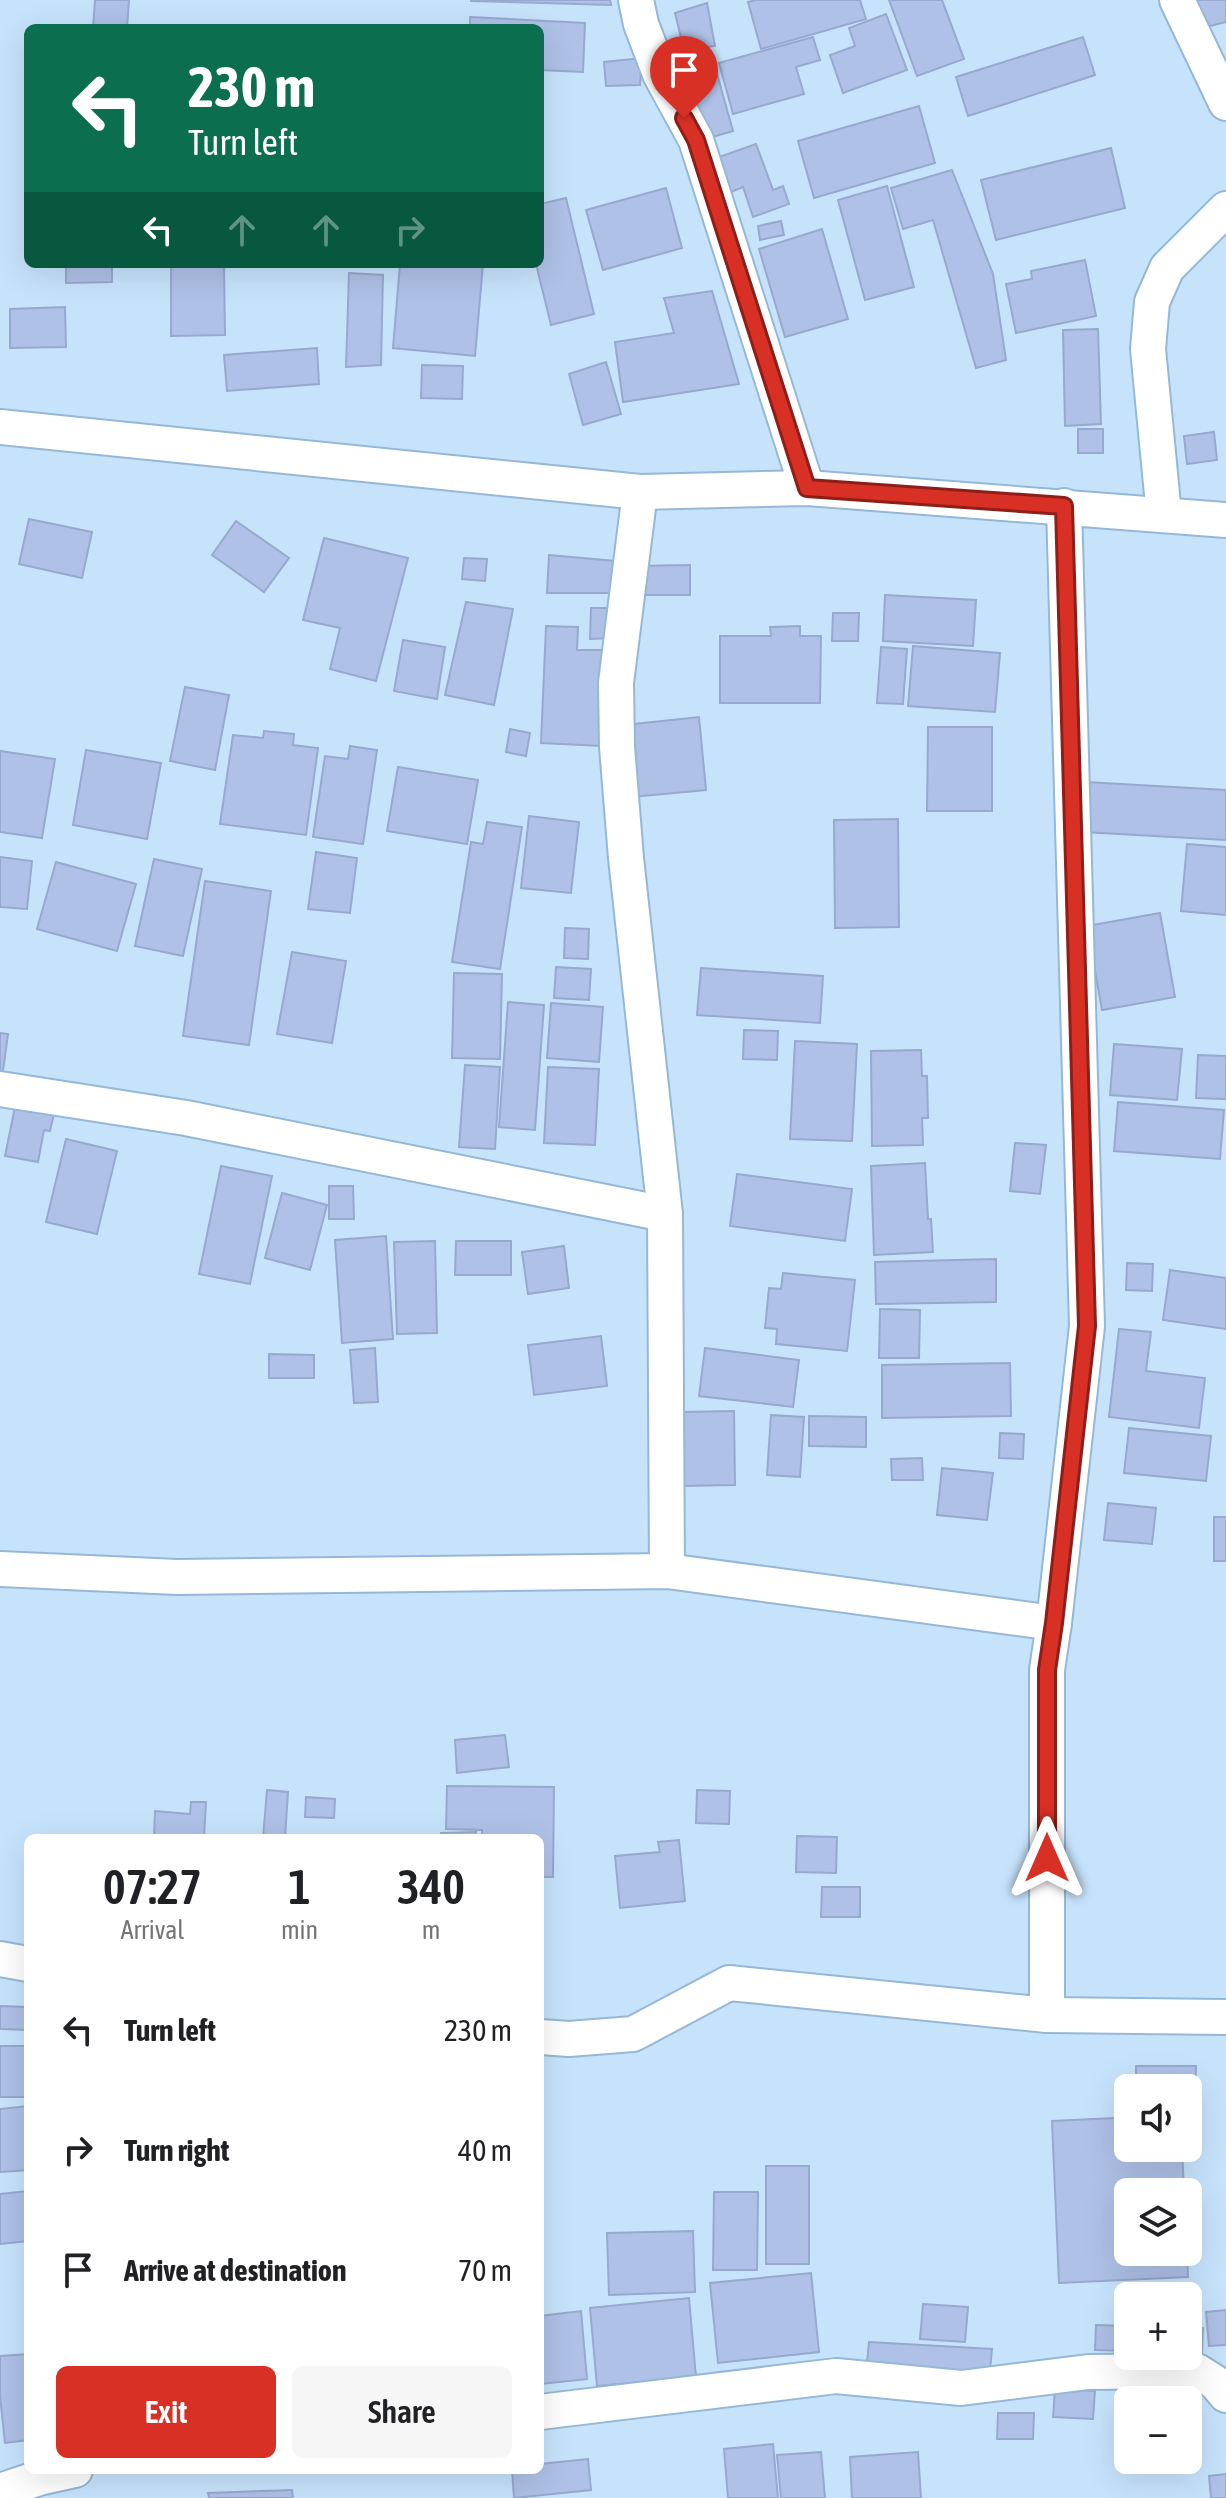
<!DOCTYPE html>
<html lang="en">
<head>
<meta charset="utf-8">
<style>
  :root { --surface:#fff; --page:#f6f6f6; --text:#202124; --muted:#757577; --accent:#d93025 }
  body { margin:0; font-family:"Asap Condensed",sans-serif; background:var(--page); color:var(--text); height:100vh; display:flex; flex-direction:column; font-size:30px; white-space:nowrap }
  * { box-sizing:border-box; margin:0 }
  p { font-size:26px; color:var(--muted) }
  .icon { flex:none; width:44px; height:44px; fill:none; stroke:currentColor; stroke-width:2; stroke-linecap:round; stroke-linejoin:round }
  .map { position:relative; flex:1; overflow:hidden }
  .details { position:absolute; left:24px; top:1834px; width:520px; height:640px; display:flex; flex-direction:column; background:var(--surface); border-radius:12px; box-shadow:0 8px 32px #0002 }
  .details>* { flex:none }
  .top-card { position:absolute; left:24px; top:24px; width:520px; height:244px; border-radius:12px; box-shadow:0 8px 32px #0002; background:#0b6e4f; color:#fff; overflow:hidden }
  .tools { position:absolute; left:1114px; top:2074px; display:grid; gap:16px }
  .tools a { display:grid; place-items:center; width:88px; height:88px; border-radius:12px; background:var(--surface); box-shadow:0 8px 32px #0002; font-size:40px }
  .pin { position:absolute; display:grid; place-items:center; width:68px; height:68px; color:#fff; margin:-82px -34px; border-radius:50% 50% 50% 0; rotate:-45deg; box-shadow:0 0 8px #0007 }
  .pin .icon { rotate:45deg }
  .me { position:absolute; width:88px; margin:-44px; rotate:0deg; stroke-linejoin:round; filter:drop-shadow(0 0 6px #0008) }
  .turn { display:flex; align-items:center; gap:28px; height:168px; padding:0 32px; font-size:36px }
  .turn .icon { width:104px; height:104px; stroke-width:2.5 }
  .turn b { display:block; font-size:56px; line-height:68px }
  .lanes { display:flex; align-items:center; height:76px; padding:0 32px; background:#0003; justify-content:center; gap:40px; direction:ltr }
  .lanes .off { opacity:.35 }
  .eta { display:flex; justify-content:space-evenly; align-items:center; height:136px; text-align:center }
  .eta b { font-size:48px; font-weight:600; line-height:56px }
  .primary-button { display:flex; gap:16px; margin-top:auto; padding:16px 32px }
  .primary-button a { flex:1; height:92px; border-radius:12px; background:var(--accent); color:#fff; font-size:32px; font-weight:600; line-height:92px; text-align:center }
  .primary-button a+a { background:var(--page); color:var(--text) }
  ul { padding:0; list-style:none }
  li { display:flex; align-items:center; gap:24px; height:120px; padding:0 32px }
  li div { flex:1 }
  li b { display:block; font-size:30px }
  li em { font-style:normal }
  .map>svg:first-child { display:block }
  .building { fill:#afc1e7; stroke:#97a9ce; stroke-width:2 }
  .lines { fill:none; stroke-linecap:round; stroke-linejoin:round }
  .minor-casing { stroke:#95b8d6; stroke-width:38 }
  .minor { stroke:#fff; stroke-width:34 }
  .route-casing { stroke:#8d1f18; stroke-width:20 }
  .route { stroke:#d93025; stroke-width:14 }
</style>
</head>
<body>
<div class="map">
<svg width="1226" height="2498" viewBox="0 0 1226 2498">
  <rect width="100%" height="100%" fill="#c7e3fc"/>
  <g class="building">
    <path d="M95,0H129L127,28H93Z"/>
    <path d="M471,0H610L611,5L471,1Z"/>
    <path d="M756,0H860L866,19L761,49L748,2Z"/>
    <path d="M889,0H942L964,59L917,76Z"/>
    <path d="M1185,0H1226V22L1194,30Z"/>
    <path d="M707,3L715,46L684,50L675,13Z"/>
    <path d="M886,14L907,70L843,93L830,55L855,46L849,28Z"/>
    <path d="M470,17L585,23L583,72L540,70V28H470Z"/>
    <path d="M813,37L820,60L796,67L804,94L733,114L719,63Z"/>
    <path d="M1083,37L1095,75L968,116L956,77Z"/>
    <path d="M642,58L640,85L606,86L604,62Z"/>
    <path d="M714,63L733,131L702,140L683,72Z"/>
    <path d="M919,106L935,163L814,198L798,141Z"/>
    <path d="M756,144L773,190L783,186L789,204L753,217L743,187L731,192L719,157Z"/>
    <path d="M1111,148L1125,208L996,240L981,180Z"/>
    <path d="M952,170L993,274L1006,360L976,368L933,220L903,229L891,188Z"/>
    <path d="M887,186L914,287L865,300L838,200Z"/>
    <path d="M666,188L682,248L603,270L586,210Z"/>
    <path d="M566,198L594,314L551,325L536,264H540V204Z"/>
    <path d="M781,221L784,235L760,240L758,226Z"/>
    <path d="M822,229L848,319L785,337L759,249Z"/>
    <path d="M1085,260L1096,316L1016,333L1006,284L1032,279L1031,271Z"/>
    <path d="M66,264H112V282L66,283Z"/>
    <path d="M171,264H224L225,335L171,336Z"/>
    <path d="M400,264H483L475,356L393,348Z"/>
    <path d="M349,273L383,275L381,365L346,367Z"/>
    <path d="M712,291L739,384L623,402L615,342L674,333L664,298Z"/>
    <path d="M65,307L66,347L10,348V309Z"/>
    <path d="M1098,329L1101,424L1065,426L1063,330Z"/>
    <path d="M317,348L319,384L227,391L224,355Z"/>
    <path d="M606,362L621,414L583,425L569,374Z"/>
    <path d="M422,365L463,366L462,399L421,398Z"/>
    <rect x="1078" y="429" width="25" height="24"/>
    <path d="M1214,432L1217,460L1187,464L1184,436Z"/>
    <path d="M29,519L92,532L82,578L19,564Z"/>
    <path d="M236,521L289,558L264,592L212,555Z"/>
    <path d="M324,538L408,558L376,681L330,669L340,628L303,620Z"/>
    <path d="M549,555L615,561L611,593H547Z"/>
    <path d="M464,558L487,559L485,581L462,579Z"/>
    <path d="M690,565V595H634V566Z"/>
    <path d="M885,595L976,600L973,646L883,641Z"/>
    <path d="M466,602L513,609L494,705L445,695Z"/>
    <path d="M591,608H615L614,638L590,639Z"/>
    <path d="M833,613H859L858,641H832Z"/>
    <path d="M546,626L578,627L577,650H607L602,746L541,743Z"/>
    <path d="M800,626V636H821L820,703H720V636H771L770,627Z"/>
    <path d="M403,640L445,647L437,699L394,691Z"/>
    <path d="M913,646L1000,653L995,712L908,706Z"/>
    <path d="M881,647L907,649L903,704L877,703Z"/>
    <path d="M185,687L229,695L215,770L170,761Z"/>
    <path d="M699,717L706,790L632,797L625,725Z"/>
    <path d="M928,727H992V811H927Z"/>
    <path d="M510,729L530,733L526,756L506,752Z"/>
    <path d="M264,731L294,734L293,745L318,748L306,835L220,824L233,735L263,738Z"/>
    <path d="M350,746L377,750L363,844L313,837L325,756L348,759Z"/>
    <path d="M86,750L161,763L147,839L73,825Z"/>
    <path d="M0,751L55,759L42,838L0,832Z"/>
    <path d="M398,767L478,780L467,844L387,831Z"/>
    <path d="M1086,782L1226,790V840L1083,832Z"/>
    <path d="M529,816L579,822L571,893L521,888Z"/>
    <path d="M898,819L899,927L835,928L834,820Z"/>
    <path d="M487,822L522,827L500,969L452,962L471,842L483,844Z"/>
    <path d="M1187,844L1226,847V915L1181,911Z"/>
    <path d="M316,852L357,858L350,913L308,909Z"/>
    <path d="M0,857L32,861L27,909L0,907Z"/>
    <path d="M154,859L202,869L183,956L135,946Z"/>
    <path d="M56,862L136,884L117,951L37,929Z"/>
    <path d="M205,881L271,891L249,1045L183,1036Z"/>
    <path d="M1160,913L1175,997L1102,1010L1087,926Z"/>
    <path d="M565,928L589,929L588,959L564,958Z"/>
    <path d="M292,952L346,961L332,1043L277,1034Z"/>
    <path d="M556,967L591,969L589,1000L554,998Z"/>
    <path d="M701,968L823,976L820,1023L697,1015Z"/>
    <path d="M454,973L502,974L500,1059L452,1058Z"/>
    <path d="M508,1002L544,1005L535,1130L499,1127Z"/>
    <path d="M551,1003L603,1007L599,1062L547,1058Z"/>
    <path d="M744,1030L778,1031L777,1060L743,1059Z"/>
    <path d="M0,1033L8,1034L3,1071H0Z"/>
    <path d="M795,1041L857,1044L852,1141L790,1139Z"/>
    <path d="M1114,1044L1182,1049L1177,1100L1110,1095Z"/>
    <path d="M921,1050L922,1076H927L928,1118H922L923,1145L872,1146L871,1051Z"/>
    <path d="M1198,1055L1226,1056V1099L1196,1098Z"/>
    <path d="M465,1065L500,1067L495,1149L459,1147Z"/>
    <path d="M548,1067L599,1069L595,1145L544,1143Z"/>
    <path d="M17,1097L56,1105L50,1131L44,1130L38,1162L5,1156Z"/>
    <path d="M1118,1102L1224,1110L1220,1159L1114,1151Z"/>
    <path d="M66,1139L117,1151L97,1234L46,1222Z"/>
    <path d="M1015,1143L1046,1145L1040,1194L1010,1191Z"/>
    <path d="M925,1163L928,1219H931L933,1252L874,1255L871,1166Z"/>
    <path d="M221,1166L272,1176L250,1284L199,1274Z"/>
    <path d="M737,1174L852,1189L845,1241L730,1226Z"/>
    <path d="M329,1186H353L354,1219H329Z"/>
    <path d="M282,1193L327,1205L310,1270L265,1258Z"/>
    <path d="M386,1236L393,1339L342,1343L335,1240Z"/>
    <path d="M435,1241L437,1333L397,1334L394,1242Z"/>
    <path d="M456,1241H511V1275H455Z"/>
    <path d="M564,1246L569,1288L528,1294L522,1252Z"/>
    <path d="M996,1259V1302L876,1304L875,1262Z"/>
    <path d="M1127,1263L1153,1264L1152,1291L1126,1290Z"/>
    <path d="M1170,1270L1226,1278V1329L1163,1320Z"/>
    <path d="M783,1273L855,1280L847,1351L776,1344L777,1329L765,1328L769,1288L781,1289Z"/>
    <path d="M880,1309L920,1310L919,1358H879Z"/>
    <path d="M1119,1329L1151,1332L1146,1371L1205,1378L1199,1428L1109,1417Z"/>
    <path d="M601,1336L607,1386L534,1395L528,1345Z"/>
    <path d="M375,1348L378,1402L354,1403L350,1350Z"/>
    <path d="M705,1348L799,1360L793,1407L699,1396Z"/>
    <path d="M269,1354L314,1355V1378H269Z"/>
    <path d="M1010,1363L1011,1416L882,1418V1365Z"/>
    <path d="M734,1411L735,1485L682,1486L681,1412Z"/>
    <path d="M771,1415L804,1417L800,1477L767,1475Z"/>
    <path d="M809,1416L866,1417V1447L809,1446Z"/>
    <path d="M1129,1428L1211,1436L1206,1481L1124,1473Z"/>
    <path d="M1000,1433L1024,1434L1023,1459L999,1458Z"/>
    <path d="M922,1458L923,1480H892L891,1459Z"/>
    <path d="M942,1468L993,1473L987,1520L937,1515Z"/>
    <path d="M1108,1503L1156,1508L1152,1544L1104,1540Z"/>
    <rect x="1214" y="1517" width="12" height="44"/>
    <path d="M505,1735L509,1767L457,1773L455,1740Z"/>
    <path d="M447,1786L554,1787L553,1877H540V1838H482V1830L446,1829Z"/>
    <path d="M267,1790L288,1792L285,1838H263Z"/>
    <path d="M697,1790L730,1791L729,1824L696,1823Z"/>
    <path d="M306,1797L335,1799L334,1818L305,1817Z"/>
    <path d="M191,1802H206L204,1838H154L155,1811L190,1814Z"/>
    <path d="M476,1832V1838H441V1833Z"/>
    <path d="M797,1836L837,1837L836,1873L796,1872Z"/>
    <path d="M679,1840L685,1901L620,1908L615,1856L660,1852L658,1842Z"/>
    <path d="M822,1887H860V1917H821Z"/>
    <path d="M0,2006L28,2007V2030L0,2029Z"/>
    <rect x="0" y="2046" width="28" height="51"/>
    <path d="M1136,2066H1196L1195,2110H1188V2088H1136Z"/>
    <path d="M28,2106V2170L0,2172V2109Z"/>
    <path d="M1115,2118H1128V2148H1182L1184,2192H1128V2252H1187L1188,2277L1059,2283L1052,2121Z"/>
    <rect x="766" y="2166" width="43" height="98"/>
    <path d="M28,2191V2241L0,2244V2194Z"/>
    <path d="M714,2192H758L757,2270H713Z"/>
    <path d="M693,2231L695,2292L609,2295L607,2233Z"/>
    <path d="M811,2273L819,2352L718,2363L710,2283Z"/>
    <path d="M689,2298L696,2377L597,2386L590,2308Z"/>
    <path d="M923,2304L968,2307L965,2342L920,2339Z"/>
    <path d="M1226,2310V2345L1209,2346L1206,2312Z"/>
    <path d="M581,2311L587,2379L541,2384L540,2316Z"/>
    <path d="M1096,2325L1128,2326V2351L1095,2350Z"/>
    <path d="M1188,2327L1203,2328L1202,2353H1188Z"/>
    <path d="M869,2342L992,2349L989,2381L866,2373Z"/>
    <path d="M28,2354V2440L5,2443L0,2396V2356Z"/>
    <path d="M1055,2389L1095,2391L1093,2419L1053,2417Z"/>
    <path d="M998,2413H1034L1033,2439H997Z"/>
    <path d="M773,2444L778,2498H728L724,2449Z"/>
    <path d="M821,2452L825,2498H781L777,2455Z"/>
    <path d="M918,2452L921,2498H852L850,2457Z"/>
    <path d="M588,2459L591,2490L514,2498L512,2470H540V2464Z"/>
    <path d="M1226,2474V2498H1211L1209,2476Z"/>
    <path d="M292,2490L293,2498H209L208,2493Z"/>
  </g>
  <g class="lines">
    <defs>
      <g id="minor">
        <path d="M636,0L641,24L660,74L696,140L807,488"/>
        <path d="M1177,0L1226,103"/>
        <path d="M0,427L640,492L807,488L1226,520"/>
        <path d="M640,492L616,683L617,747L626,858L665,1214L667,1571"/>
        <path d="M1164,515L1148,349L1152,302L1167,268L1226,209"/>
        <path d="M0,1089L186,1118L665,1214"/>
        <path d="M0,1569L177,1577L667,1571L1054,1623"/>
        <path d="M0,1959L28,1964"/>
        <path d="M1047,2015V1670L1054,1623L1087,1326L1064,506"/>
        <path d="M540,2037L569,2039L633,2034L729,1983L1047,2015L1226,2017"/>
        <path d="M540,2412L836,2376L961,2388L1088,2372L1197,2371L1216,2383L1226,2395"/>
        <path d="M0,2491L39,2478L75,2470"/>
      </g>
    </defs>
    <use href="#minor" class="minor-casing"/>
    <use href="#minor" class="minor"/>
  </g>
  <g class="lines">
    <defs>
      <path id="route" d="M684,118L696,140L807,488L1064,506L1087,1326L1054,1623L1047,1670V1858"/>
    </defs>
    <use href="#route" class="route-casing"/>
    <use href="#route" class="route"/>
  </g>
</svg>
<div class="tools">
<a><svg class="icon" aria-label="sound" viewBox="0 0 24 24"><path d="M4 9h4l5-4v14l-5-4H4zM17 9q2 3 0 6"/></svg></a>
<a><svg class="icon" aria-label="layers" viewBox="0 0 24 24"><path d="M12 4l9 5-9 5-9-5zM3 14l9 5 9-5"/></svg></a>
<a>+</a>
<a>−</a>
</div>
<div class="pin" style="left:684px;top:118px;background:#d93025"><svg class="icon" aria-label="arrive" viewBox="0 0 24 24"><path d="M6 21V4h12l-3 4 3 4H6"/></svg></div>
<svg class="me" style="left:1047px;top:1858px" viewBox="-20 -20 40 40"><path d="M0-17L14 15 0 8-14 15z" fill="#d93025" stroke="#fff" stroke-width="4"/></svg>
<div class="top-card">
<div class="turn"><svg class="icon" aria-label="left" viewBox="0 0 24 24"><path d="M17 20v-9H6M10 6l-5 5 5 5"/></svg><div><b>230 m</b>Turn left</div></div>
<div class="lanes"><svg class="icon" aria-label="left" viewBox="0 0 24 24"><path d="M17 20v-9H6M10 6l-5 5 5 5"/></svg><svg class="icon off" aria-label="ahead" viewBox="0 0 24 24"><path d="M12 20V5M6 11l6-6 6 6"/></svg><svg class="icon off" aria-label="ahead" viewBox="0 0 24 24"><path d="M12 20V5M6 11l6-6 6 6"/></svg><svg class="icon off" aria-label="right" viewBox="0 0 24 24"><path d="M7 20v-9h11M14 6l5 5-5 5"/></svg></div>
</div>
<section class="details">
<div class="eta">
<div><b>07:27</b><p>Arrival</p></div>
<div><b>1</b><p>min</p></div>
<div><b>340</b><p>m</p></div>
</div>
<ul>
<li><svg class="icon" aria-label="left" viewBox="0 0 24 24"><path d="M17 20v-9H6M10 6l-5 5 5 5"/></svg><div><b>Turn left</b></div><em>230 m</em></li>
<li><svg class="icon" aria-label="right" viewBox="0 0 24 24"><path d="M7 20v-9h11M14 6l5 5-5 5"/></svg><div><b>Turn right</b></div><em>40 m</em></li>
<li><svg class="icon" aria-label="arrive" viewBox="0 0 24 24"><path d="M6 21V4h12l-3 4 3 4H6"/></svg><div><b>Arrive at destination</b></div><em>70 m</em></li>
</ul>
<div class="primary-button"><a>Exit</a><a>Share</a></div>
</section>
</div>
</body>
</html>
